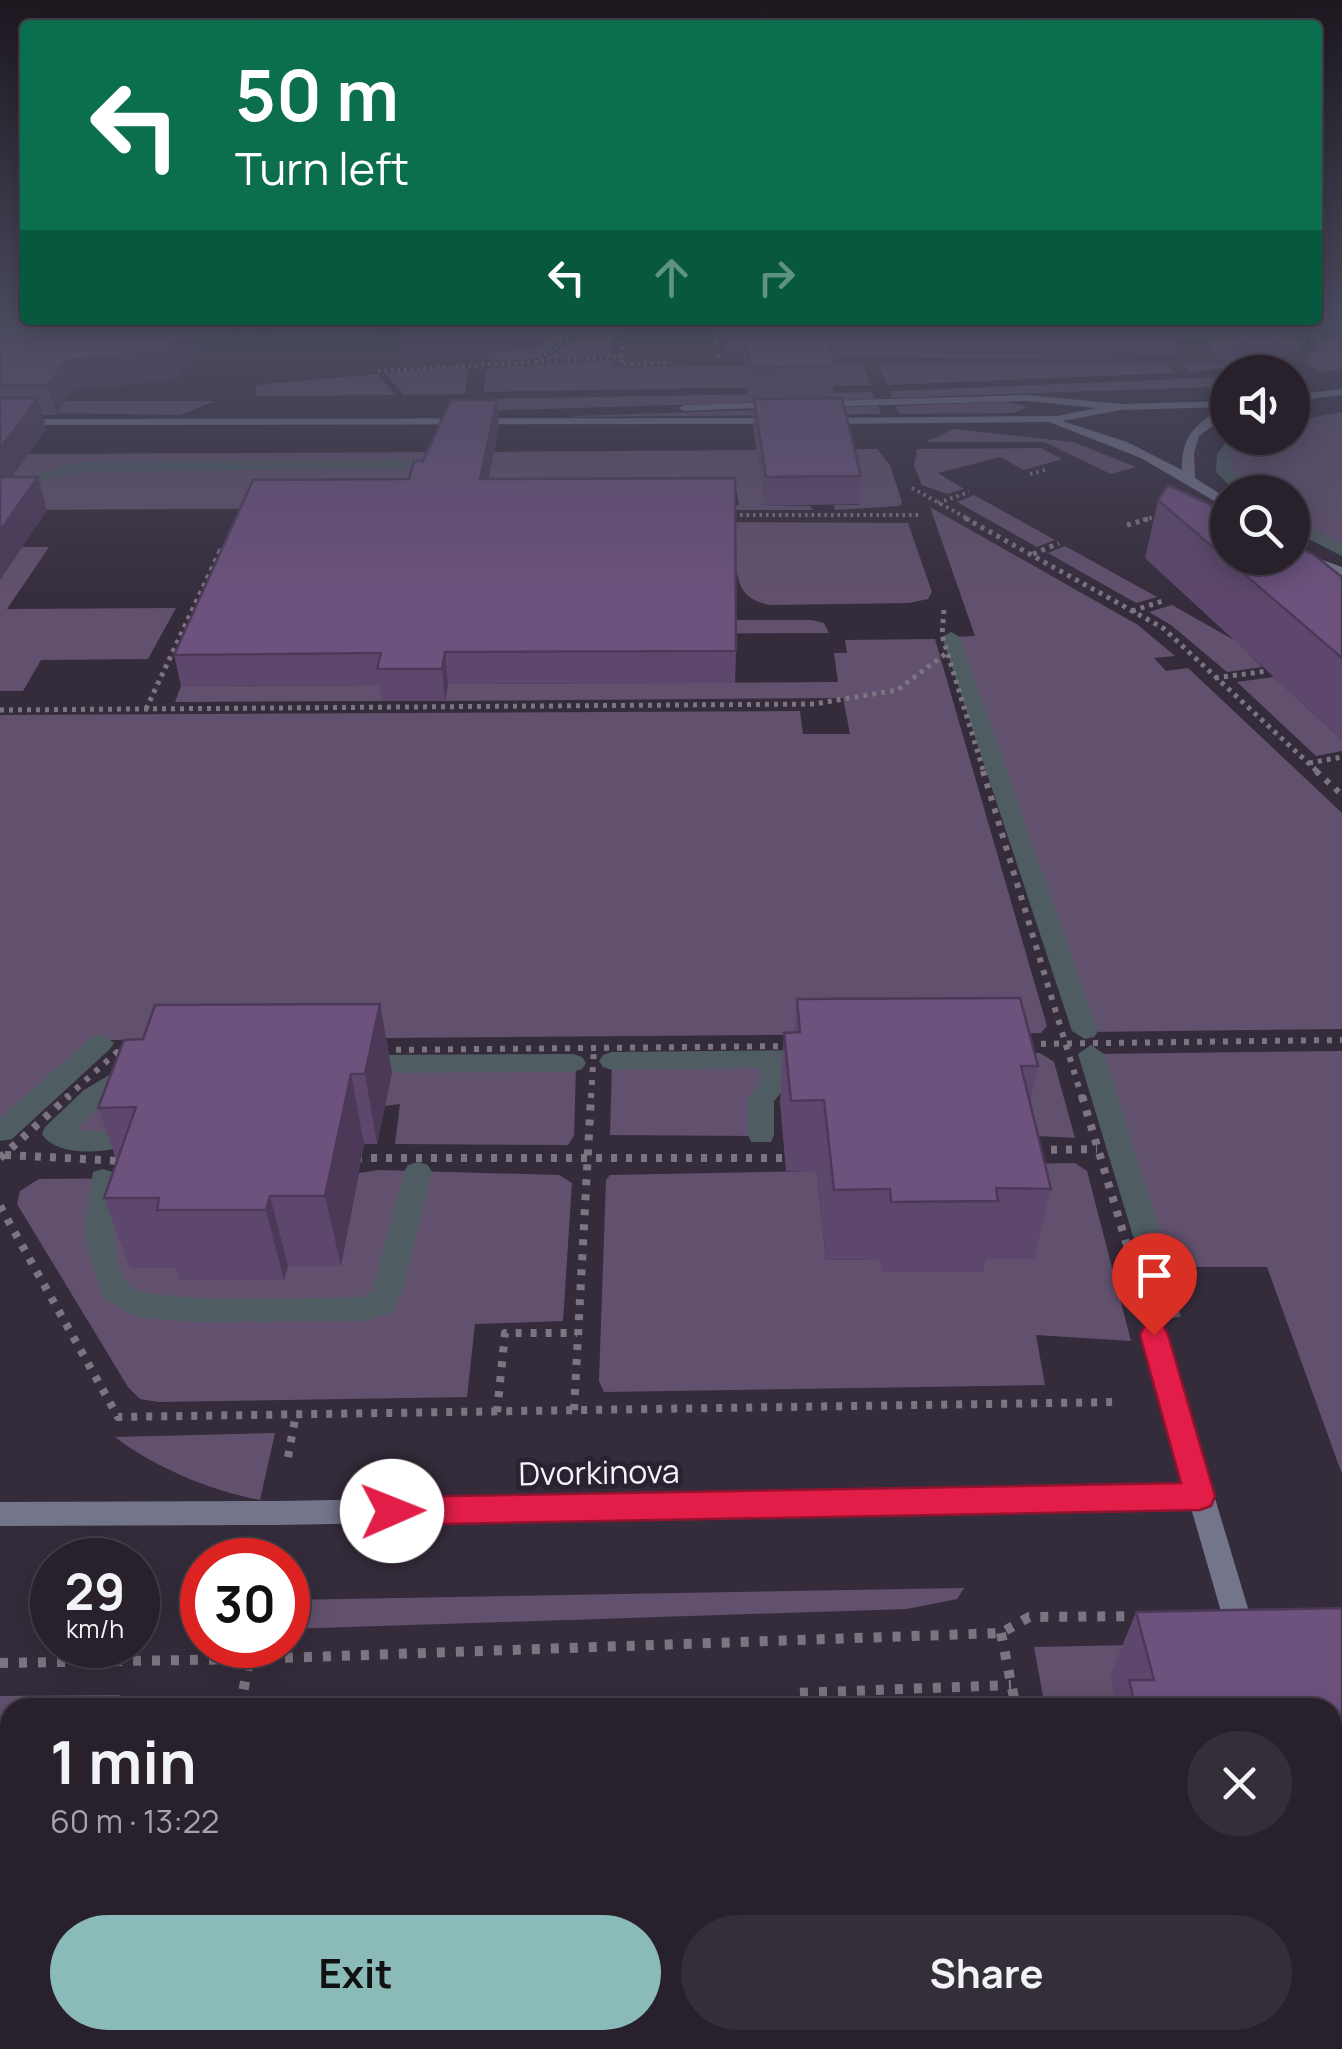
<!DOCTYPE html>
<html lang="en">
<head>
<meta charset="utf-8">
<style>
  :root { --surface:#28212c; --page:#342e38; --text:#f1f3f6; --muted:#a5a3a9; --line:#443e48; --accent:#8bbbb9 }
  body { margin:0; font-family:Manrope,sans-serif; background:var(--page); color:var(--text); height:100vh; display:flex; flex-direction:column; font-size:38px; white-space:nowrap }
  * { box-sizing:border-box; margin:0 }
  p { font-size:32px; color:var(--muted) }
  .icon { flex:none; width:55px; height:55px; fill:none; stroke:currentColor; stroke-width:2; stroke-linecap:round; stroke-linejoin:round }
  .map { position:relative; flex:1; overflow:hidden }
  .details { position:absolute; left:0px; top:1698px; width:1342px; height:352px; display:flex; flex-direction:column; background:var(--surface); border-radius:30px 30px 0 0; box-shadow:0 5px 25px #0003,0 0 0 2px var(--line) }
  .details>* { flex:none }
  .hud { position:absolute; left:20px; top:20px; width:1302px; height:305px; border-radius:10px; box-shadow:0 5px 25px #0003,0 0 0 2px var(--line); background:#0b6e4f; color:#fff; overflow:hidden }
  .buttons { position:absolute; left:1210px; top:355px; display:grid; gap:20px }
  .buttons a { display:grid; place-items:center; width:100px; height:100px; border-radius:50%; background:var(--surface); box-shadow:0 5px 25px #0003,0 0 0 2px var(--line); font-size:50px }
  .speed { position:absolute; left:30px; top:1538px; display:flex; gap:20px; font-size:50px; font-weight:700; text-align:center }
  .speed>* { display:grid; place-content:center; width:130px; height:130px; border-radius:50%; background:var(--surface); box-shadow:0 5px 25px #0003,0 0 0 2px var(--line); line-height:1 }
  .speed small { font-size:25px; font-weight:400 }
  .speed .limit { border:15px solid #d22; background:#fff; color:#111 }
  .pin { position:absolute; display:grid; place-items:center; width:85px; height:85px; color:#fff; margin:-102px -42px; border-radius:50% 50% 50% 0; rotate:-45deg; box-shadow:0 0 10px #0007 }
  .pin .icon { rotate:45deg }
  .me { position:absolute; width:110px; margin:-55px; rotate:89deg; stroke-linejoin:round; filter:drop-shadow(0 0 8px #0008) }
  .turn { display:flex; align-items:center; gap:35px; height:210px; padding:0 50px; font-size:45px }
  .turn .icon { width:130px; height:130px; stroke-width:2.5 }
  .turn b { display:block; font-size:70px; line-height:85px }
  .lanes { display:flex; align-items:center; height:95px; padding:0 50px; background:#0003; justify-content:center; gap:50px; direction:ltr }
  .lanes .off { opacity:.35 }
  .round { display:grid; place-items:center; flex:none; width:105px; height:105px; border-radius:52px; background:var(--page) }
  .overview { display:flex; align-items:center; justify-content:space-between; height:170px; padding:0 50px }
  h1 { font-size:60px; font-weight:700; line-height:75px }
  .button { display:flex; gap:20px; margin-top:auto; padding:20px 50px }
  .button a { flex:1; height:115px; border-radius:60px; background:var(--accent); color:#111; font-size:40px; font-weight:700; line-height:115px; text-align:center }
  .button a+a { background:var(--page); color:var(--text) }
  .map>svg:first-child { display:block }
  .built { fill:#403348 }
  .green { fill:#62516e }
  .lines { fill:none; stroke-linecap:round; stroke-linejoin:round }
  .stream { fill:#4f5d63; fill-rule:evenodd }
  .path-far4 { stroke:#7c7481; stroke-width:4; stroke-dasharray:2.5 4; stroke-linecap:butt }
  .path-far3 { stroke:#7c7481; stroke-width:5; stroke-dasharray:4 5; stroke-linecap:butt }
  .path-far2 { stroke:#7c7481; stroke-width:6; stroke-dasharray:5 8; stroke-linecap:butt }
  .path-far1 { stroke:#7c7481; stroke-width:8; stroke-dasharray:6 9; stroke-linecap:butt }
  .path { stroke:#7c7481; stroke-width:10; stroke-dasharray:8 11; stroke-linecap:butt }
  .street { fill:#73758b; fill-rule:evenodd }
  .wall { fill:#5e476c }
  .shaded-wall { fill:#4c3958 }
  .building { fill:#6d527e; stroke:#4c3958; stroke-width:2.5 }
  .route { fill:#e11d48; stroke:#92132f; stroke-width:2.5 }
  .labels { text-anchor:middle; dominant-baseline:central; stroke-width:10; stroke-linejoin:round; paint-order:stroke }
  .near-street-label { font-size:32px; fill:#f8f2fc; stroke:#2b2231 }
</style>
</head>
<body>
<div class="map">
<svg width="1342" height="2049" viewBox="0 0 1342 2049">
  <rect width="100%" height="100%" fill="#352c3b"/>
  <path class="built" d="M614,322H1278L1297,337L1300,348L1266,363L1199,372L887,385L611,390Z"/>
  <g class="green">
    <path d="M528,322H589L534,359L493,361L483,353L544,348Z"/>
    <path d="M600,322H614L612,355L546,359Z"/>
    <path d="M365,323L370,335L280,341L276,331Z"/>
    <path d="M1297,337L1300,348L1266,363L1189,372L1182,363H1223L1203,338Z"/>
    <path d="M1342,338V368L1321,373L1304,362L1320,349L1316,341Z"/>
    <path d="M611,360L613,367L862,365L870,385L484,392L486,371L491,368Z"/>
    <path d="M1166,363L1174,373L887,385L878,365Z"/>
    <path d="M459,366L468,369L465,394L404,395L384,373Z"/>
    <path d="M377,374L396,395L257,396L255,385Z"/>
    <path d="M1228,377L1227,386L1212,387L892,398L890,391Z"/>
    <path d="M872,392L875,399L479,411L481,399Z"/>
    <path d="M62,401H215L180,415L47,413Z"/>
    <path d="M1008,402L1028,407L1013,413L899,414L896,406Z"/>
    <path d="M878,406L881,414L572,417L574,416Z"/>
    <path d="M1342,412V549L1293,521L1292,492H1247L1227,472L1228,451L1240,438H1292L1293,421Z"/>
    <path d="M954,429L1073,442L1136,467L1111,474L1044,442H926Z"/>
    <path d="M1041,448L1062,459L1024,470L1000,457L938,473L964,489L947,494L922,485L914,465L917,449Z"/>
    <path d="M877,449L890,465L902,502L899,506L835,510L834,505H859L850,467L765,506H810L813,510H722V506L739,505L735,483L707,522L908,523L932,592L928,599L909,603L769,605C741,598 740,587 734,560L486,489L490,452Z"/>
    <path d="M442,452L412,508L0,510V494L25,454Z"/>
    <path d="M974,495L1055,540L1037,547L957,502Z"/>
    <path d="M930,507L1138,625L1175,656L1154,658L1166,671L1188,668L1342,813V1029L1087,1032L954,637L975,636Z"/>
    <path d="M1065,546L1157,597L1136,603L1048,553Z"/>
    <path d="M22,547H49L7,609L176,608L148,659L41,660L23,691H0V580Z"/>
    <path d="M1172,605L1232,639L1299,616L1234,639L1262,667L1227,672L1171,625L1149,612Z"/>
    <path d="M639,620H811L824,623L829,633L591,634Z"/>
    <path d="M935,639L1047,1026L1041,1033L111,1040L0,1138V715L800,711L803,734H850L843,698L445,701L448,684L838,682L834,653H847L845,640Z"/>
    <path d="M1274,677L1342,740V751L1316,756L1237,682Z"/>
    <path d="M385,685L382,701L175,702L181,686Z"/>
    <path d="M1342,1051V1474L1267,1267H1167L1181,1317L1168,1318L1162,1299L1171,1298L1095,1054Z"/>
    <path d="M1040,1053L1054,1062L1075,1138L1038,1136L1029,1100L791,1056Z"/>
    <path d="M612,1065L771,1066L769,1085L760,1097L757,1136L610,1135Z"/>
    <path d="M576,1066L574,1136L568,1145L395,1144L400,1104L138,1134L61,1133L121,1080L171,1069Z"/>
    <path d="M1075,1163L1087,1171L1131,1341L1036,1335L1045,1385L604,1392L599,1381L606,1180L610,1175L817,1171L826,1260L880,1259L882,1272H982L981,1259L1013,1164Z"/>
    <path d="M379,1170L559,1175L572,1183L563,1321L475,1324L467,1397L158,1402L140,1399L128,1387L17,1204L20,1191L39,1179L159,1178L182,1268L284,1280L288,1266L341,1265L359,1173Z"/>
    <path d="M275,1433L260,1500C211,1491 154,1467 115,1437Z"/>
    <path d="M964,1588L957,1599L907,1609L288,1629V1600Z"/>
    <path d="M1342,1641L1111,1676L1117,1707H1045L1034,1647Z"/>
    <path d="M120,1695L122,1707L10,1708V1820H0V1696Z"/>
    <path d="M0,1862H10V2040H182L180,2049H0Z"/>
    <path d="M887,2040H1222L1224,2049H887Z"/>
  </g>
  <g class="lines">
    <g class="stream">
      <path d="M1229,438H1243L1231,454L1232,471L1251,492H1236L1216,472L1217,454Z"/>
      <path d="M436,460L444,465L441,468L76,472L37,483L29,478L75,462Z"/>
      <path d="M1301,524L1342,544V556L1295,532L1293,529Z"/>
      <path d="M951,632L960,637L1098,1031L1094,1037L1085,1039L1072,1031L942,637Z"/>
      <path d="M101,1034L114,1043L110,1049L12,1139L0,1141V1118L92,1037Z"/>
      <path d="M1091,1045L1104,1054L1182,1299L1178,1307L1167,1311L1156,1307L1152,1299L1078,1054Z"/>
      <path d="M817,1050L826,1053L830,1059L826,1065L786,1068L785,1088L774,1101V1135L771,1142H751L748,1135V1098L759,1085L760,1068L612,1070L603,1067L599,1061L603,1055L612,1052Z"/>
      <path d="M573,1054L582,1057L586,1063L582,1069L573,1072L358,1073L349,1070L345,1064L349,1058L358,1055Z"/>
      <path d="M134,1060L143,1063L147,1069L143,1075L102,1104L76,1130L127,1132L131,1139L127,1146C104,1153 56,1157 42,1134L45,1127L84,1090Z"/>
      <path d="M418,1162L428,1165L432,1172L403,1290L392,1312L365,1321L190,1322L136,1317L105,1300L101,1292L84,1234L93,1172L103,1169L113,1172L117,1179C114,1211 109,1256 128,1284C144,1306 329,1297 364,1297L373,1289L404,1172L408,1165Z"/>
    </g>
    <g class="path-far4">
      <path d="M369,322L375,334"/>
      <path d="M714,322L719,360"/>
      <path d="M1175,324L1230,322"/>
      <path d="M195,335L341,322"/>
      <path d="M1175,335L1299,334"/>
      <path d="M1304,338L1342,335"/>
      <path d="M622,356L623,322"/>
      <path d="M535,362L622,356V364L667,363"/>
      <path d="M378,371L535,362L593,322"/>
      <path d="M1030,474L1048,469"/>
      <path d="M912,488L970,520"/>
      <path d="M938,503L969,492"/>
      <path d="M727,515H921"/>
      <path d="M1143,520L1154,517"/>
    </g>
    <g class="path-far3">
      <path d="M965,518L1163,628L1319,773"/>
      <path d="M1127,525L1151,518"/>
      <path d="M1033,554L1059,543"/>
      <path d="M944,610L942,635L984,773"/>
      <path d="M1132,611L1163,601"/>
      <path d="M1215,678L1267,671"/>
      <path d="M146,709L220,551H229"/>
      <path d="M0,710L814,704L897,690L948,652"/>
      <path d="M1309,763L1342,757"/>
    </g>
    <g class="path-far2">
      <path d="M983,771L1082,1098"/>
      <path d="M1316,771L1342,795"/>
      <path d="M1028,1044L1342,1040"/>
      <path d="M383,1050L791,1046"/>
      <path d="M66,1098L117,1052H126"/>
      <path d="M591,1098L594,1048"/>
    </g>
    <g class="path-far1">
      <path d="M1082,1096L1139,1285"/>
      <path d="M1036,1150L1097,1149"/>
      <path d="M5,1155L122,1161"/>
      <path d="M0,1158L69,1096"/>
      <path d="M356,1158H785"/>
      <path d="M0,1206L118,1417L1119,1402"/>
      <path d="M574,1410L591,1096"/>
      <path d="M497,1412L505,1333H577"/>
      <path d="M288,1457L296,1414"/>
    </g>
    <g class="path">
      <path d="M1001,1633L1016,1708"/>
      <path d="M0,1663L250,1659L1001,1633L1029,1617L1139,1616"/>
      <path d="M240,1708L252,1645"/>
      <path d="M797,1708L796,1693L1011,1685"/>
    </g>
    <g class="street">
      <path d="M1342,389V395L1292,401V395Z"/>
      <path d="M1027,395L1121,404L1228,401V415L1199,436L1194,453L1195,478L1228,499V509L1141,458L1049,422L822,424L816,421L822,418L1057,416L1097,408L1027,401L819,407L813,404L819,401ZM1225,407C1196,422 1181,437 1182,470L1127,442L1062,421L1121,410Z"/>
      <path d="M780,402L786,405L784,407L684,411L678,408L684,405Z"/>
      <path d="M0,419L778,418L784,421L778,424L0,425Z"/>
      <path d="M1292,549L1342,567V576L1292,558Z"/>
      <path d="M1154,1325L1163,1328L1166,1335L1250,1615L1246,1625L1236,1629L1226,1625L1222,1615L1191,1508L277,1525L0,1526V1502L277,1501L1184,1484L1142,1335L1145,1328Z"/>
    </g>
  </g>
  <g class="wall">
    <path d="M0,322H210L175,380L74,390L56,415H43L46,429L12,477H38L47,510L0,580Z"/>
    <path d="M721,322H1180L1183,325L1176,355L1107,354L1106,359L833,357L835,366L833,397L770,399L861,476L859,504L765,506L753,426L754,399H749L743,354H725Z"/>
    <path d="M497,400L499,427L488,479L736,651L735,683L448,684L445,701H382L379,685L181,686L174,655L409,479L423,461Z"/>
    <path d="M1158,500L1342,577V740L1145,558Z"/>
    <path d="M797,999L1038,1066L1030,1103L1051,1189L1034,1259H986L983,1272H881L880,1259L826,1260L817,1171H786L780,1102L784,1033L794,1032Z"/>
    <path d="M380,1004L392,1073L377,1144H364L341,1266H288L284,1280H180L176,1268H130L104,1198L117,1162L98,1108L143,1039Z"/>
    <path d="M1342,1608V2049H1224L1222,2040H1332V1708H1117L1110,1676L1136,1612Z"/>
    <path d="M160,2040H347L245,2042L244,2049H158Z"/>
  </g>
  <g class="shaded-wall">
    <path d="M187,322H210L175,380L74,390L56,415L48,385L66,360Z"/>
    <path d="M398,322H544L545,348L403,361Z"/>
    <path d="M38,398L46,429L0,494V448Z"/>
    <path d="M497,400L499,427L483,507L480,479Z"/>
    <path d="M38,477L47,510L0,580V531Z"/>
    <path d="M445,652L448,684L445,701L442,669Z"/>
    <path d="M380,1004L392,1073L377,1144L365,1074Z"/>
    <path d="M351,1074L364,1144L341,1266L325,1196Z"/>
    <path d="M270,1196L288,1266L284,1280L266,1210Z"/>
    <path d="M226,2040H245L244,2049H225Z"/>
  </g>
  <g class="building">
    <path d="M0,322H187L169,351L66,360L48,385L0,386Z"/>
    <path d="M725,322H1180L1183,325L1108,324L1111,329L825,327L835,366L750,368L743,324H726Z"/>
    <path d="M0,398H38L0,448Z"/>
    <path d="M842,398L861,476L766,477L754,399Z"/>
    <path d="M451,400H497L480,479L735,478L736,651L445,652L442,669H377L381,653L174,655L253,480L409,479L414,461H423Z"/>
    <path d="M0,477H38L0,531Z"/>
    <path d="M1168,485L1228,513V558H1292V545L1313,554L1342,577V658L1158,500Z"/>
    <path d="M1020,998L1038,1066H1021L1051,1189L996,1188L998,1201L891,1202L890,1189L834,1190L824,1100L791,1101L784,1033L800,1032L797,999Z"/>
    <path d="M380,1004L365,1074H351L325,1196H270L266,1210H157L159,1198H104L136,1107L98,1108L124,1040L143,1039L155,1005Z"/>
    <path d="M1342,1608V2045L1276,2046L1274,2040H1332V1708H1136L1129,1680H1154L1136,1612Z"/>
    <path d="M160,2040H226L225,2049H158Z"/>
  </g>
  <linearGradient id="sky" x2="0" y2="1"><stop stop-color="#1d1820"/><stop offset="0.53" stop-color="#4b4b60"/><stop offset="1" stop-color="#4b4b60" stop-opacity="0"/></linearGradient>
  <rect width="1342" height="609" fill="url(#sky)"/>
  <path class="route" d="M1154,1323L1164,1327L1168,1335L1215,1496L1211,1506L1200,1510L392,1525L382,1521L377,1511L382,1501L392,1497L1181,1483L1140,1335L1144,1327Z"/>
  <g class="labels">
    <g class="near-street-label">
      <text transform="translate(599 1472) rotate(-1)">Dvorkinova</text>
    </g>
  </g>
</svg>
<div class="buttons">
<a><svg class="icon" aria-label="sound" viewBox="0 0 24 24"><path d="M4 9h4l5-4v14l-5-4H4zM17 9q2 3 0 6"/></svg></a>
<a><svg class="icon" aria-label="search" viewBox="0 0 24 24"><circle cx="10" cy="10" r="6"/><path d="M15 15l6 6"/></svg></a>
</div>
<div class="speed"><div>29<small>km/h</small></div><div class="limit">30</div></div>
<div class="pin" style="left:1154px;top:1335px;background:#d93025"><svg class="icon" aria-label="arrive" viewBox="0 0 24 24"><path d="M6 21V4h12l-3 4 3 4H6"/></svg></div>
<svg class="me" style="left:392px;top:1511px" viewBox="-20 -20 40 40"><circle r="19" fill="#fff"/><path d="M0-13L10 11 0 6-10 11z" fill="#e11d48"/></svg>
<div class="hud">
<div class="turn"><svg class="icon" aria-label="left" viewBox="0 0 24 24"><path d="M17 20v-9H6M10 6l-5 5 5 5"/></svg><div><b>50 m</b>Turn left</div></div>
<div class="lanes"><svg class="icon" aria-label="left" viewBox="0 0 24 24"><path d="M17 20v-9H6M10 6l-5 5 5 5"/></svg><svg class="icon off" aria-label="ahead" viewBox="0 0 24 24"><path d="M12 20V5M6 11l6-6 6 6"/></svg><svg class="icon off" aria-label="right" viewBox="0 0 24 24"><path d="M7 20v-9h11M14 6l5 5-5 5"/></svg></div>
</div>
<section class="details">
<div class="overview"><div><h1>1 min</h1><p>60 m · 13:22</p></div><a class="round"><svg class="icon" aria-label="close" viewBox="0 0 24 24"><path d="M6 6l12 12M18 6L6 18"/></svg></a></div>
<div class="button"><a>Exit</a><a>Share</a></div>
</section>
</div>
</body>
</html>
